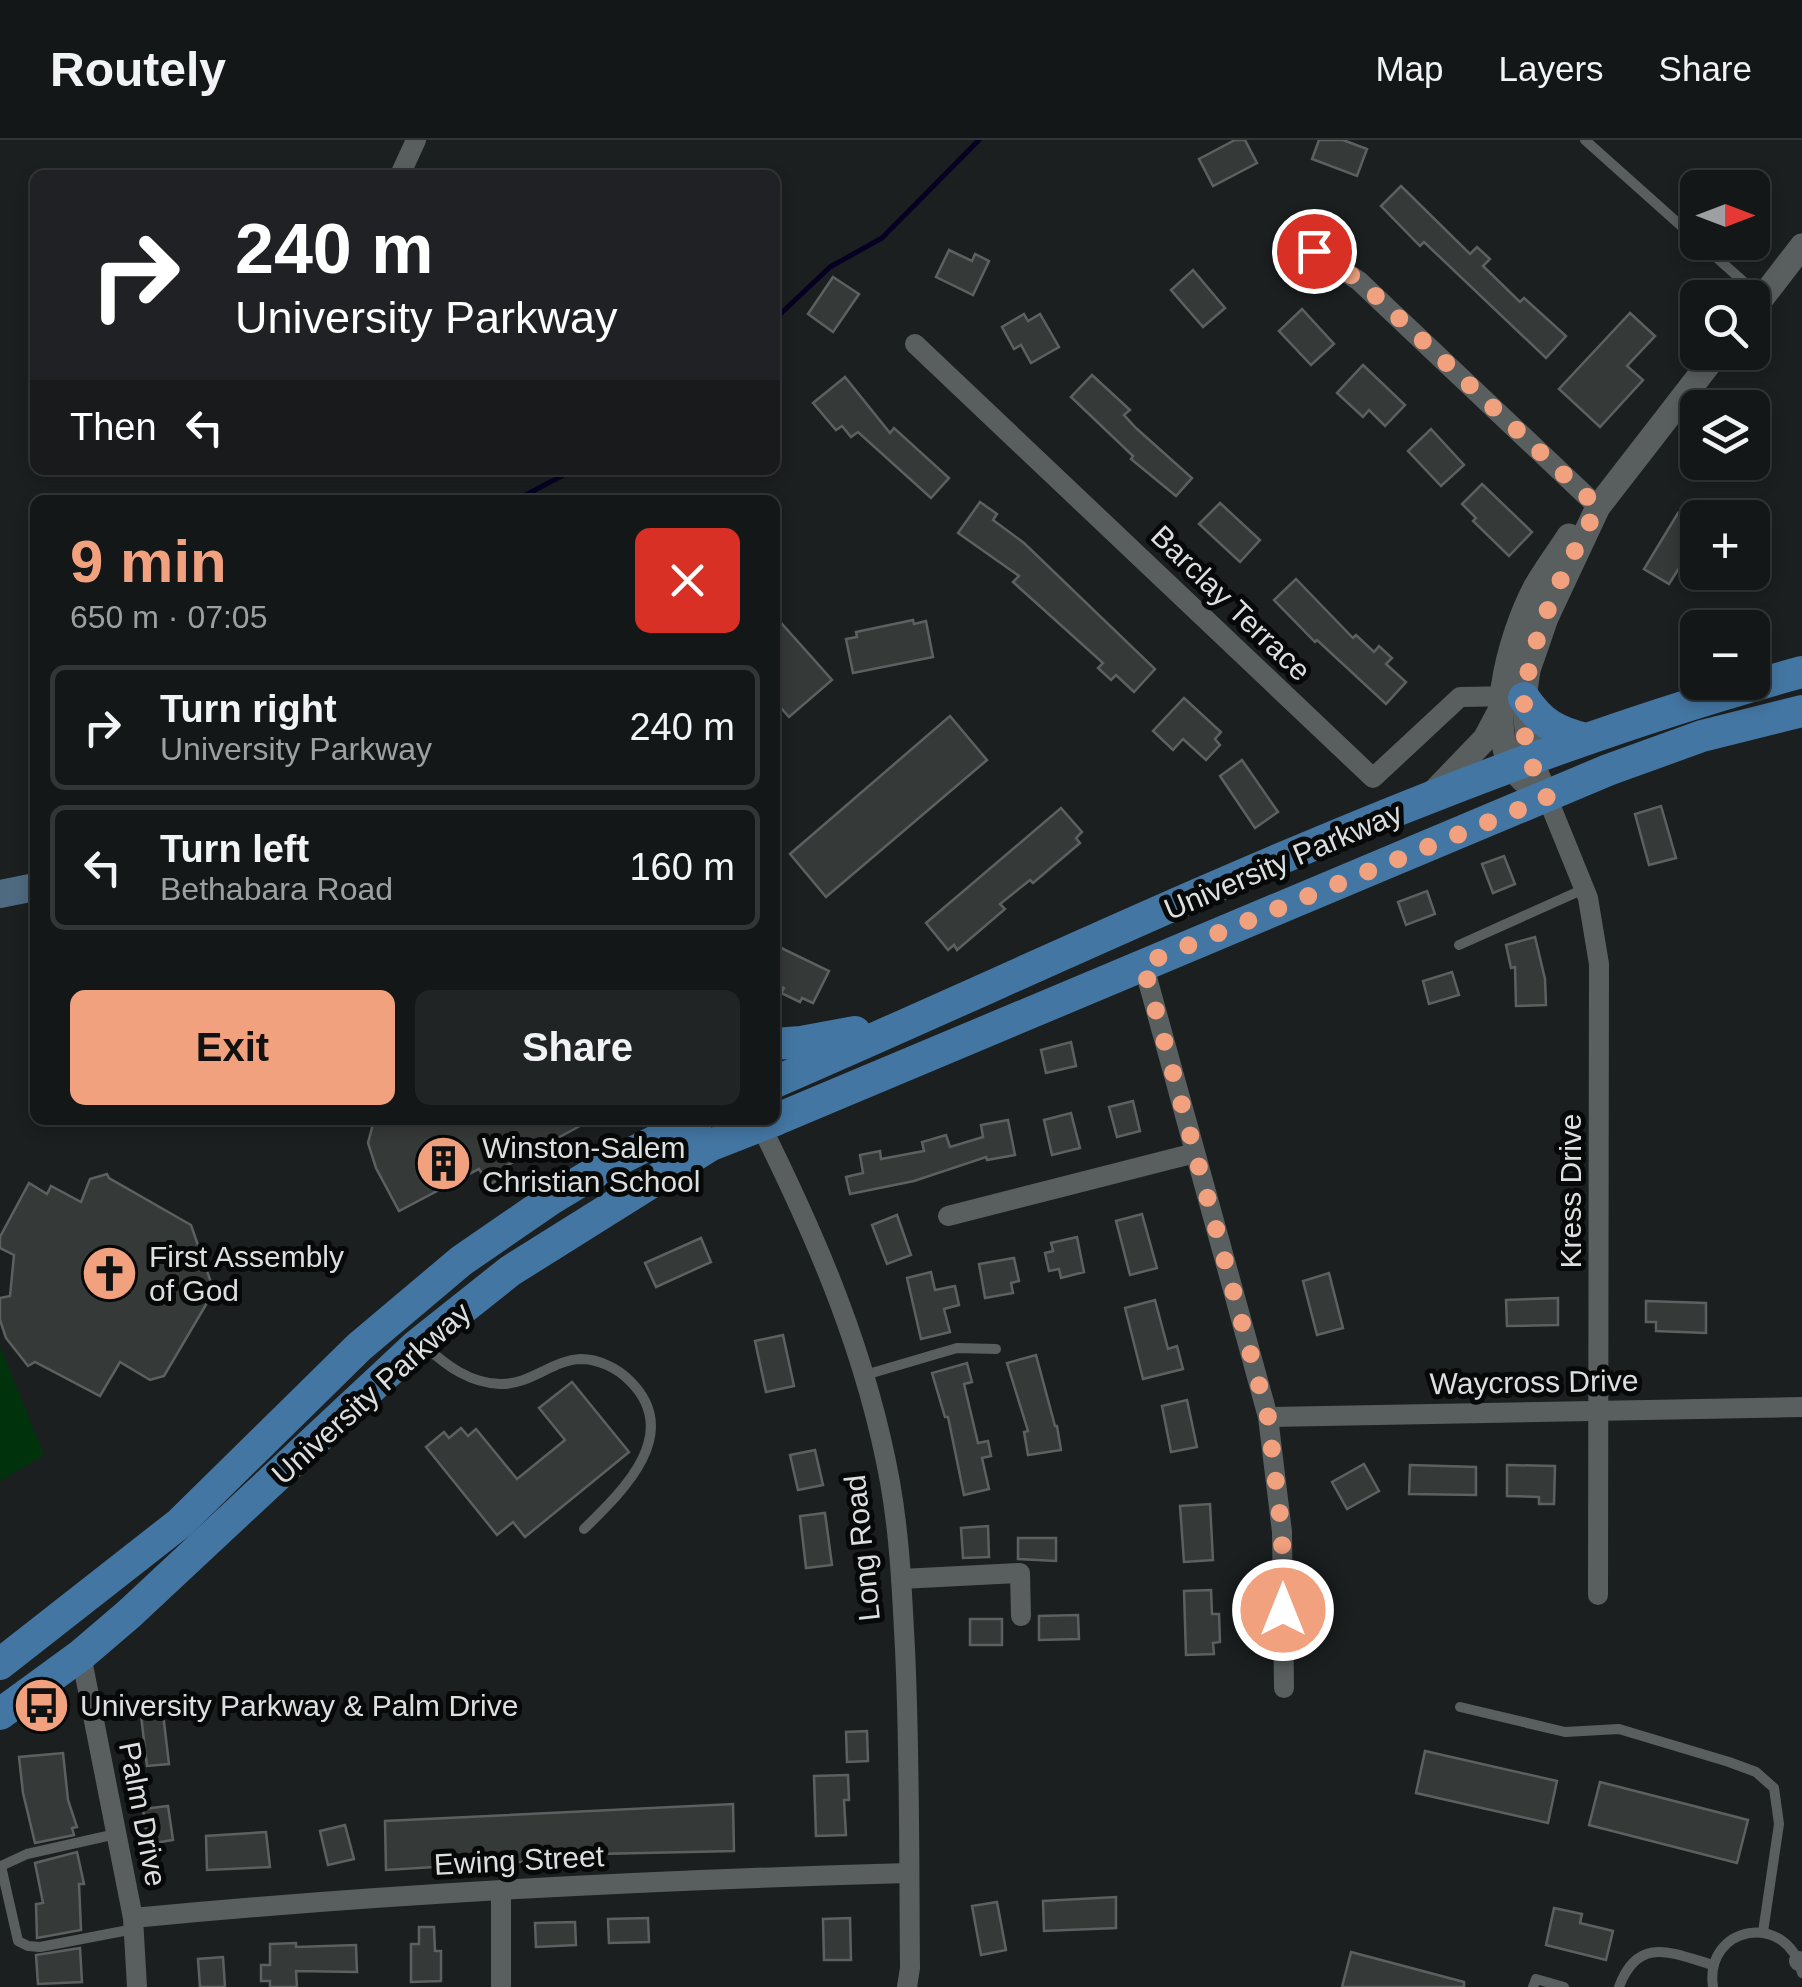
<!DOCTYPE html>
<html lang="en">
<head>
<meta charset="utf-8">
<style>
  :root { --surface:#141718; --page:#212425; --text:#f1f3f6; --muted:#9d9fa2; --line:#333637; --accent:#f2a17e }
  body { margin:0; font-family:Arial,sans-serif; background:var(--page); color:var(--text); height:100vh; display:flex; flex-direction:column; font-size:38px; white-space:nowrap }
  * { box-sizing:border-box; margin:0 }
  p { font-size:32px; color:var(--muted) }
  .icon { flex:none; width:55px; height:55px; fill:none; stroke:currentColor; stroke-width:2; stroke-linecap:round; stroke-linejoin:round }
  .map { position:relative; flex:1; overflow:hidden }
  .sheet { position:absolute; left:30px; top:355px; width:750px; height:630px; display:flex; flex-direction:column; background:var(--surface); border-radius:15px; box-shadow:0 5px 15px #0003,0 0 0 2px var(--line) }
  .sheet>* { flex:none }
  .banner { position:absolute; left:30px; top:30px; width:750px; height:305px; border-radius:15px; box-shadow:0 5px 15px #0003,0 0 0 2px var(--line); background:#202124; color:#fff; overflow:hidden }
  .needle { width:65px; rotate:90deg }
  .fabs { position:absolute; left:1680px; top:30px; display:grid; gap:20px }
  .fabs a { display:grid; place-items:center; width:90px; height:90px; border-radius:15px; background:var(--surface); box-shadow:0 5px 15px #0003,0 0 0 2px var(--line); font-size:50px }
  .pin { position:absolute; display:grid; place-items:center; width:85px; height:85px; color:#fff; margin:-42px; border:5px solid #fff; border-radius:50%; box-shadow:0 2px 10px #0007 }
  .me { position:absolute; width:110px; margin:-55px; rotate:0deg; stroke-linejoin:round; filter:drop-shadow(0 0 8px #0008) }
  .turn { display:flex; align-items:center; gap:35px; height:210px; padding:0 40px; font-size:45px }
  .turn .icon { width:130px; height:130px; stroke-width:2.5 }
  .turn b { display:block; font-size:70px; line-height:85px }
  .then { display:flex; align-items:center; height:95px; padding:0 40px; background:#0003; gap:20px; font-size:38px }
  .round { display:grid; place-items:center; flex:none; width:105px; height:105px; border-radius:15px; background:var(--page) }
  .overview { display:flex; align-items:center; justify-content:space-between; height:170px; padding:0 40px }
  h1 { font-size:60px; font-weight:800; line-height:75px; color:var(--accent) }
  .cta { display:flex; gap:20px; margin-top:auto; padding:20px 40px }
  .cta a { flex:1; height:115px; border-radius:15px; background:var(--accent); color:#111; font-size:40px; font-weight:800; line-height:115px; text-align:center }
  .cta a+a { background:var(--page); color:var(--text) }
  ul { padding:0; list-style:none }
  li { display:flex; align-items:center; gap:30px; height:125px; margin:0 20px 15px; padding:0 20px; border:5px solid var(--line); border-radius:15px }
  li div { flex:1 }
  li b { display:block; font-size:38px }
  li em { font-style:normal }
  header { display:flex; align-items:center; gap:60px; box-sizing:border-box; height:140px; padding:0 50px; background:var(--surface); border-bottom:2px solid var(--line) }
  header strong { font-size:48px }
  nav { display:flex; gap:55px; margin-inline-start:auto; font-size:35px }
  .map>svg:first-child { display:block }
  .green { fill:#00330b }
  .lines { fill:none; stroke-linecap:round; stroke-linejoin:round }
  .stream { stroke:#060022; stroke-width:5 }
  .building { fill:#353938; stroke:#5c615f; stroke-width:2.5 }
  .service { stroke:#595e5f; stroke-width:10 }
  .minor { stroke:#595e5f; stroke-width:20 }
  .tertiary { stroke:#595e5f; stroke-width:25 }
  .secondary { stroke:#4e6a80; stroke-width:28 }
  .primary { stroke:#4376a2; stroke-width:32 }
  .route { stroke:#f2a17e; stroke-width:18; stroke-dasharray:0 32.4 }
  .labels { text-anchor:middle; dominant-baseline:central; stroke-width:10; stroke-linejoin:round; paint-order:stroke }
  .street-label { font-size:30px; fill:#dcdfdf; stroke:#070909 }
  .poi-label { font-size:30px; fill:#dcdfdf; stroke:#070909; text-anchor:start }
</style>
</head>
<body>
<header>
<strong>Routely</strong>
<nav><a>Map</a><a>Layers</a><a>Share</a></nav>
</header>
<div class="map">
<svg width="1802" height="1847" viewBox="0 0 1802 1847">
  <rect width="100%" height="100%" fill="#1b1f20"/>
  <path class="green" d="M0,1206L44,1315L0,1341Z"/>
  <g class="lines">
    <g class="stream">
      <path d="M775,179L830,127L882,98L979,0"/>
      <path d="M516,360L573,330"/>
    </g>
  </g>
  <g class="building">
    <path d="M1235,0H1245L1257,23L1213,46L1199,19Z"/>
    <path d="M1319,0H1343L1367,9L1357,36L1312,19Z"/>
    <path d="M1401,46L1470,114L1477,107L1490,119L1483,126L1520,162L1524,158L1566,196L1546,218L1424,102L1420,106L1381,66Z"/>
    <path d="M949,110L972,121L975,114L989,121L973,155L936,137Z"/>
    <path d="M1193,130L1225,168L1203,187L1171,150Z"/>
    <path d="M833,137L859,154L833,192L808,174Z"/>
    <path d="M1302,169L1334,204L1311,225L1279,191Z"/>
    <path d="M1630,173L1655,196L1627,226L1643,240L1600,287L1559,249Z"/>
    <path d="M1024,174L1028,181L1040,174L1059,207L1031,223L1021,205L1014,209L1002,187Z"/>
    <path d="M1363,225L1405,265L1385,286L1369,270L1363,277L1337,253Z"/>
    <path d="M1092,235L1130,270L1124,275L1136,288L1192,338L1176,356L1131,319L1133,316L1071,257Z"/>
    <path d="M845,237L890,293L894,288L949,338L931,358L858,292L851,297L842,286L836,290L813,263Z"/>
    <path d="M1431,289L1464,325L1441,346L1408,311Z"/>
    <path d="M1482,344L1532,392L1509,416L1473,381L1476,378L1462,364Z"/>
    <path d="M980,362L997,374L993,380L1024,403L1155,529L1134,552L1116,535L1111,540L1098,528L1103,523L1013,442L1019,436L958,393Z"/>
    <path d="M1220,363L1260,400L1240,422L1199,384Z"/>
    <path d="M1678,373L1698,385V398L1669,444L1644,429Z"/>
    <path d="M1296,439L1353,498L1356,495L1374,512L1379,506L1392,518L1386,524L1406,542L1386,564L1317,500L1315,502L1274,460Z"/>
    <path d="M775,476L832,540L789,577L775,561Z"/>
    <path d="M913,480L914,484L926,481L933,517L853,533L846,499L857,497L856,492Z"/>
    <path d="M1184,558L1221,592L1215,599L1220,605L1206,620L1183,599L1173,610L1153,591Z"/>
    <path d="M950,576L987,620L826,757L790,714Z"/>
    <path d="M1242,620L1278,672L1255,688L1220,636Z"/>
    <path d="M1661,666L1676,718L1649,725L1635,674Z"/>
    <path d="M1061,668L1082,692L1076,698L1080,703L1033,743L1030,740L1000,764L1005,769L957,810L954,805L948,810L926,783Z"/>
    <path d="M1504,716L1515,744L1493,753L1482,724Z"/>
    <path d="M1427,751L1435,774L1406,785L1398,762Z"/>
    <path d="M1535,797L1545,839L1546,865L1516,866L1515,827L1511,828L1506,805Z"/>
    <path d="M775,805L829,831L813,863L802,858L800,862L781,853L784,848L775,844Z"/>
    <path d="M1452,832L1459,855L1429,864L1423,841Z"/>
    <path d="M1071,902L1076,926L1046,933L1041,910Z"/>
    <path d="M1133,961L1140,991L1117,997L1109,967Z"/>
    <path d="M1071,973L1080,1008L1052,1015L1044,980Z"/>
    <path d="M374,980H591L506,1026L509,1033L489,1045L479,1029L399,1071L376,1028L368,1003Z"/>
    <path d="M1008,980L1015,1015L987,1020L986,1017L914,1041L850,1054L846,1037L863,1033L860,1015L880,1011L881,1019L924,1011L922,1002L946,995L950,1007L983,997L981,985Z"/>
    <path d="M107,1034L109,1038L191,1085L214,1151L164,1236L150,1240L120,1222L100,1256L35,1222L28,1226L6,1198L0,1180V1158L10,1156L14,1115L0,1108V1097L29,1043L47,1054L51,1046L81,1062L90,1039Z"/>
    <path d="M1142,1074L1157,1128L1130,1135L1116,1081Z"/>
    <path d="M897,1075L911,1115L887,1124L872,1085Z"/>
    <path d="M1077,1097L1084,1132L1061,1138L1059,1129L1049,1131L1045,1113L1053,1111L1051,1103Z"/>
    <path d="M701,1098L711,1122L656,1147L645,1123Z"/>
    <path d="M1014,1118L1019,1141L1011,1143L1013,1153L985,1158L979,1124Z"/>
    <path d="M931,1132L935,1150L955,1146L959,1165L944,1169L950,1192L921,1199L907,1138Z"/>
    <path d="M1329,1133L1343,1188L1317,1195L1303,1141Z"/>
    <path d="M1558,1158V1185L1507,1186L1506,1160Z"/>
    <path d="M1155,1160L1168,1209L1177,1206L1183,1229L1143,1239L1125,1168Z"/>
    <path d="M1646,1161L1706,1163V1193L1656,1191V1182H1646Z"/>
    <path d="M783,1195L794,1246L766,1252L755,1201Z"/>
    <path d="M1036,1215L1055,1286H1057L1061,1310L1028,1315L1024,1292L1028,1291L1007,1223Z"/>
    <path d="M967,1223L972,1242L964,1244L978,1303L988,1301L991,1316L982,1318L989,1349L964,1355L948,1277H945L932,1233Z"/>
    <path d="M572,1242L629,1312L525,1397L513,1382L497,1395L426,1307L444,1292L449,1298L461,1288L468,1296L476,1289L517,1339L565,1300L539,1268Z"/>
    <path d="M1187,1260L1197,1307L1171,1312L1162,1266Z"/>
    <path d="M815,1310L823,1345L798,1350L790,1315Z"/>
    <path d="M1364,1324L1379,1351L1347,1369L1332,1342Z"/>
    <path d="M1410,1325L1476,1327V1355L1409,1354Z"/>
    <path d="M1507,1325L1555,1326L1554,1364H1539V1357L1507,1356Z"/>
    <path d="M1210,1364L1213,1420L1184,1422L1180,1366Z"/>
    <path d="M825,1373L832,1425L806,1428L800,1376Z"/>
    <path d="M988,1386L989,1417L963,1418L961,1388Z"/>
    <path d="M1018,1398H1056V1421L1018,1419Z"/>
    <path d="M1211,1450L1212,1474H1219L1220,1502L1213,1503L1214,1514L1186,1515L1184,1451Z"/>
    <path d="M1078,1475L1079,1499L1039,1500V1476Z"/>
    <rect x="970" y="1479" width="32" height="26"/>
    <path d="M162,1565L169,1624L147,1626L140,1567Z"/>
    <path d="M867,1591L868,1621L847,1622L846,1592Z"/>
    <path d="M1425,1611L1557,1641L1548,1683L1416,1653Z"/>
    <path d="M63,1613L68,1660L77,1687L72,1688L74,1695L35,1703L23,1653L19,1617Z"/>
    <path d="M848,1635L849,1660H844L846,1695L816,1696L814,1636Z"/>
    <path d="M1600,1642L1748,1680L1737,1723L1589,1685Z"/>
    <path d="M733,1664L734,1711L551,1715L552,1720L386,1730L385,1681Z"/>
    <path d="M168,1666L173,1700L148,1704L143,1669Z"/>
    <path d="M345,1685L354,1719L328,1725L320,1691Z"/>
    <path d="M266,1692L270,1727L207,1730L206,1696Z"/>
    <path d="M77,1712L84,1744H79L81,1790L37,1798L36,1764L43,1763L35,1723Z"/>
    <path d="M1116,1757V1788L1044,1791L1043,1761Z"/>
    <path d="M997,1762L1006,1810L981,1815L972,1766Z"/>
    <path d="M1554,1768L1582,1774L1580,1783L1613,1791L1606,1820L1546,1805Z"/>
    <path d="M648,1778L649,1802L609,1803L608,1779Z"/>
    <path d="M850,1778L851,1820H824L823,1779Z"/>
    <path d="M575,1782L576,1805L536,1807L535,1783Z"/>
    <path d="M419,1787H434L435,1811H441V1841L411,1842V1804H419Z"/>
    <path d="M296,1803V1807L356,1805L357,1832L296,1831L297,1847H270V1841H261V1825H270V1804Z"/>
    <path d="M80,1808L82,1842L38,1844L36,1815Z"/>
    <path d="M1351,1812L1464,1842V1847H1342Z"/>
    <path d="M223,1817L225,1847H200L198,1819Z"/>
  </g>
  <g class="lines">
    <g class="service">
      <path d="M1585,0L1698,101"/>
      <path d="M1699,102L1762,158"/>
      <path d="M1459,805L1584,749"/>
      <path d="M426,1207C447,1226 470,1243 500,1244C530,1245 552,1220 581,1219C598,1219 617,1228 629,1240C684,1293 623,1351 584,1389"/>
      <path d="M865,1235L957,1208L996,1209"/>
      <path d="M1460,1567L1565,1592L1619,1589L1729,1622L1756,1632L1774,1648L1779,1684L1763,1792"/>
      <path d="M116,1694L27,1714L1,1726L18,1801L28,1806L40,1807L134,1789"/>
      <path d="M1533,1847L1536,1839L1564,1847"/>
      <path d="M1619,1847C1638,1795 1672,1813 1713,1825"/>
      <path d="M1713,1847C1704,1785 1788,1770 1802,1833"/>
    </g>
    <g class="minor">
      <path d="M400,35L416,0"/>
      <path d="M1291,96L1359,141L1598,367"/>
      <path d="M915,204L1373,638L1460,557L1517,556"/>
      <path d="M1547,657L1588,758L1599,824L1598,1455"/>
      <path d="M1143,823L1268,1277L1282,1392L1284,1548"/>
      <path d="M761,986C818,1101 867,1215 890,1342C900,1398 902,1453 905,1509C910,1615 909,1722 910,1828L907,1847"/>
      <path d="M948,1076L1195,1013"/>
      <path d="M1268,1277L1802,1267"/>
      <path d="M901,1439L1020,1433L1021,1476"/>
      <path d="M81,1515L133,1778L137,1847"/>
      <path d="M501,1751V1847"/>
      <path d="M133,1778C391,1753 650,1740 909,1733"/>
      <path d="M1799,1821L1802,1822"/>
    </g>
    <g class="tertiary">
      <path d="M1752,171L1802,106"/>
      <path d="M1523,640C1479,598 1511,494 1535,448C1545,430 1558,413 1569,396"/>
      <path d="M1434,652L1485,599L1502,567"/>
      <path d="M1547,657L1530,620L1524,558L1528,530L1546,478L1598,367L1718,212"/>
    </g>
    <path class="secondary" d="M0,754L35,747"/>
    <g class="primary">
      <path d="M1524,558C1541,583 1556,592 1586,599"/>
      <path d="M775,904L801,902L855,892"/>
      <path d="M775,942C1110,797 1449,627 1802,532"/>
      <path d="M775,980L1608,630L1702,596L1802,571"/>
      <path d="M0,1524L180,1383L359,1207L461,1121L551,1059L604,1027L697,980"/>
      <path d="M0,1574L81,1515L129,1474L417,1205L510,1131L711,1005L775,980"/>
    </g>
  </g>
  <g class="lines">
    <path class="route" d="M1283,1470L1282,1392L1268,1277L1143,824L1547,658C1542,646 1535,634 1531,622C1503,542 1561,436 1598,367L1360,141L1314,111"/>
  </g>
  <defs>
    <symbol id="building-disc" viewBox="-11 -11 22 22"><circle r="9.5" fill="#f2a17e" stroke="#070909"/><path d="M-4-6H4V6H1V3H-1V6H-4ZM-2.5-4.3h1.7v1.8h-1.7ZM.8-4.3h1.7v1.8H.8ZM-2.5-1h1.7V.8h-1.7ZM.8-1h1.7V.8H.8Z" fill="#111"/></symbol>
    <symbol id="church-disc" viewBox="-11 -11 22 22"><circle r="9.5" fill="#f2a17e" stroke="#070909"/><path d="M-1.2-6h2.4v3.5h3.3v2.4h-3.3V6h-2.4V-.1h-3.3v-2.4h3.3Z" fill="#111"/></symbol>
    <symbol id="bus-disc" viewBox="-11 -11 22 22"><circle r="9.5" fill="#f2a17e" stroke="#070909"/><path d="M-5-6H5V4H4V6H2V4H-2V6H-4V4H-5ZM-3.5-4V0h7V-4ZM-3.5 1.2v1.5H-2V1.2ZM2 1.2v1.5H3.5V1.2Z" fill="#111"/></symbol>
  </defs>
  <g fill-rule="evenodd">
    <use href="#building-disc" x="412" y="992" width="63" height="63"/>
    <use href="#church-disc" x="78" y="1102" width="63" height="63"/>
    <use href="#bus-disc" x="10" y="1534" width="63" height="63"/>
  </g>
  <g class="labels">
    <g class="street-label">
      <text transform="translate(1231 463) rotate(44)">Barclay Terrace</text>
      <text transform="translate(1283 721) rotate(-23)">University Parkway</text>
      <text transform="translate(1570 1051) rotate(-90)">Kress Drive</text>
      <text transform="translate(1534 1242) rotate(-1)">Waycross Drive</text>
      <text transform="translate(371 1253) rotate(-42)">University Parkway</text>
      <text transform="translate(862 1408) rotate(-96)">Long Road</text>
      <text transform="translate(143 1674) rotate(79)">Palm Drive</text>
      <text transform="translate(519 1720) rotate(-3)">Ewing Street</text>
    </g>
    <g class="poi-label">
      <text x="482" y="1007">Winston-Salem<tspan x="482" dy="34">Christian School</tspan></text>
      <text x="149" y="1116">First Assembly<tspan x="149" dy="34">of God</tspan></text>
      <text x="80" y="1565">University Parkway &amp; Palm Drive</text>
    </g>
  </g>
</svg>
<div class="fabs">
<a><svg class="needle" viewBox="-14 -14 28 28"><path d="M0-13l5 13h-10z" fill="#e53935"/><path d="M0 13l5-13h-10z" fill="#9d9fa2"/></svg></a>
<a><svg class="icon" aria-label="search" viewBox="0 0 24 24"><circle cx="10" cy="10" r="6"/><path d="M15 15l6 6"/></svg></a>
<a><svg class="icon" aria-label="layers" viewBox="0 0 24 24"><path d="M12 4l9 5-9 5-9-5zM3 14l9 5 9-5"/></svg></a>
<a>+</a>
<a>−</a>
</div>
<div class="pin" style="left:1314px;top:111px;background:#d93025"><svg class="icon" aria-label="arrive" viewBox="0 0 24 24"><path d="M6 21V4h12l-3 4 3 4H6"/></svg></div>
<svg class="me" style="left:1283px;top:1470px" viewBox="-20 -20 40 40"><circle r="17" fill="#f2a17e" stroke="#fff" stroke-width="3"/><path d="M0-11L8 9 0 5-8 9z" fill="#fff"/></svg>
<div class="banner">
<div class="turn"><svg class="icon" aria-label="right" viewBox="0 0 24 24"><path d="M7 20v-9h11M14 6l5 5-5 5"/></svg><div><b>240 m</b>University Parkway</div></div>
<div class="then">Then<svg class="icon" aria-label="left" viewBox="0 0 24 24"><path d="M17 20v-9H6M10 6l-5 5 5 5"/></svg></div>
</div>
<section class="sheet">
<div class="overview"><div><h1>9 min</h1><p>650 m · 07:05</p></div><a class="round" style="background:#d93025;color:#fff"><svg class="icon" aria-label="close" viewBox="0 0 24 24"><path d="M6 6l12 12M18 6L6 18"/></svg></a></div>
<ul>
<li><svg class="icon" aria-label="right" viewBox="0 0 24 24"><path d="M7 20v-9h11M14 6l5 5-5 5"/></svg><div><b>Turn right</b><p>University Parkway</p></div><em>240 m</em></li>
<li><svg class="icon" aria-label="left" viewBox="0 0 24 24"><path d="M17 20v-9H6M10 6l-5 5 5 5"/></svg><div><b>Turn left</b><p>Bethabara Road</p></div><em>160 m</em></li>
</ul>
<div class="cta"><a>Exit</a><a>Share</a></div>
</section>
</div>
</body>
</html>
